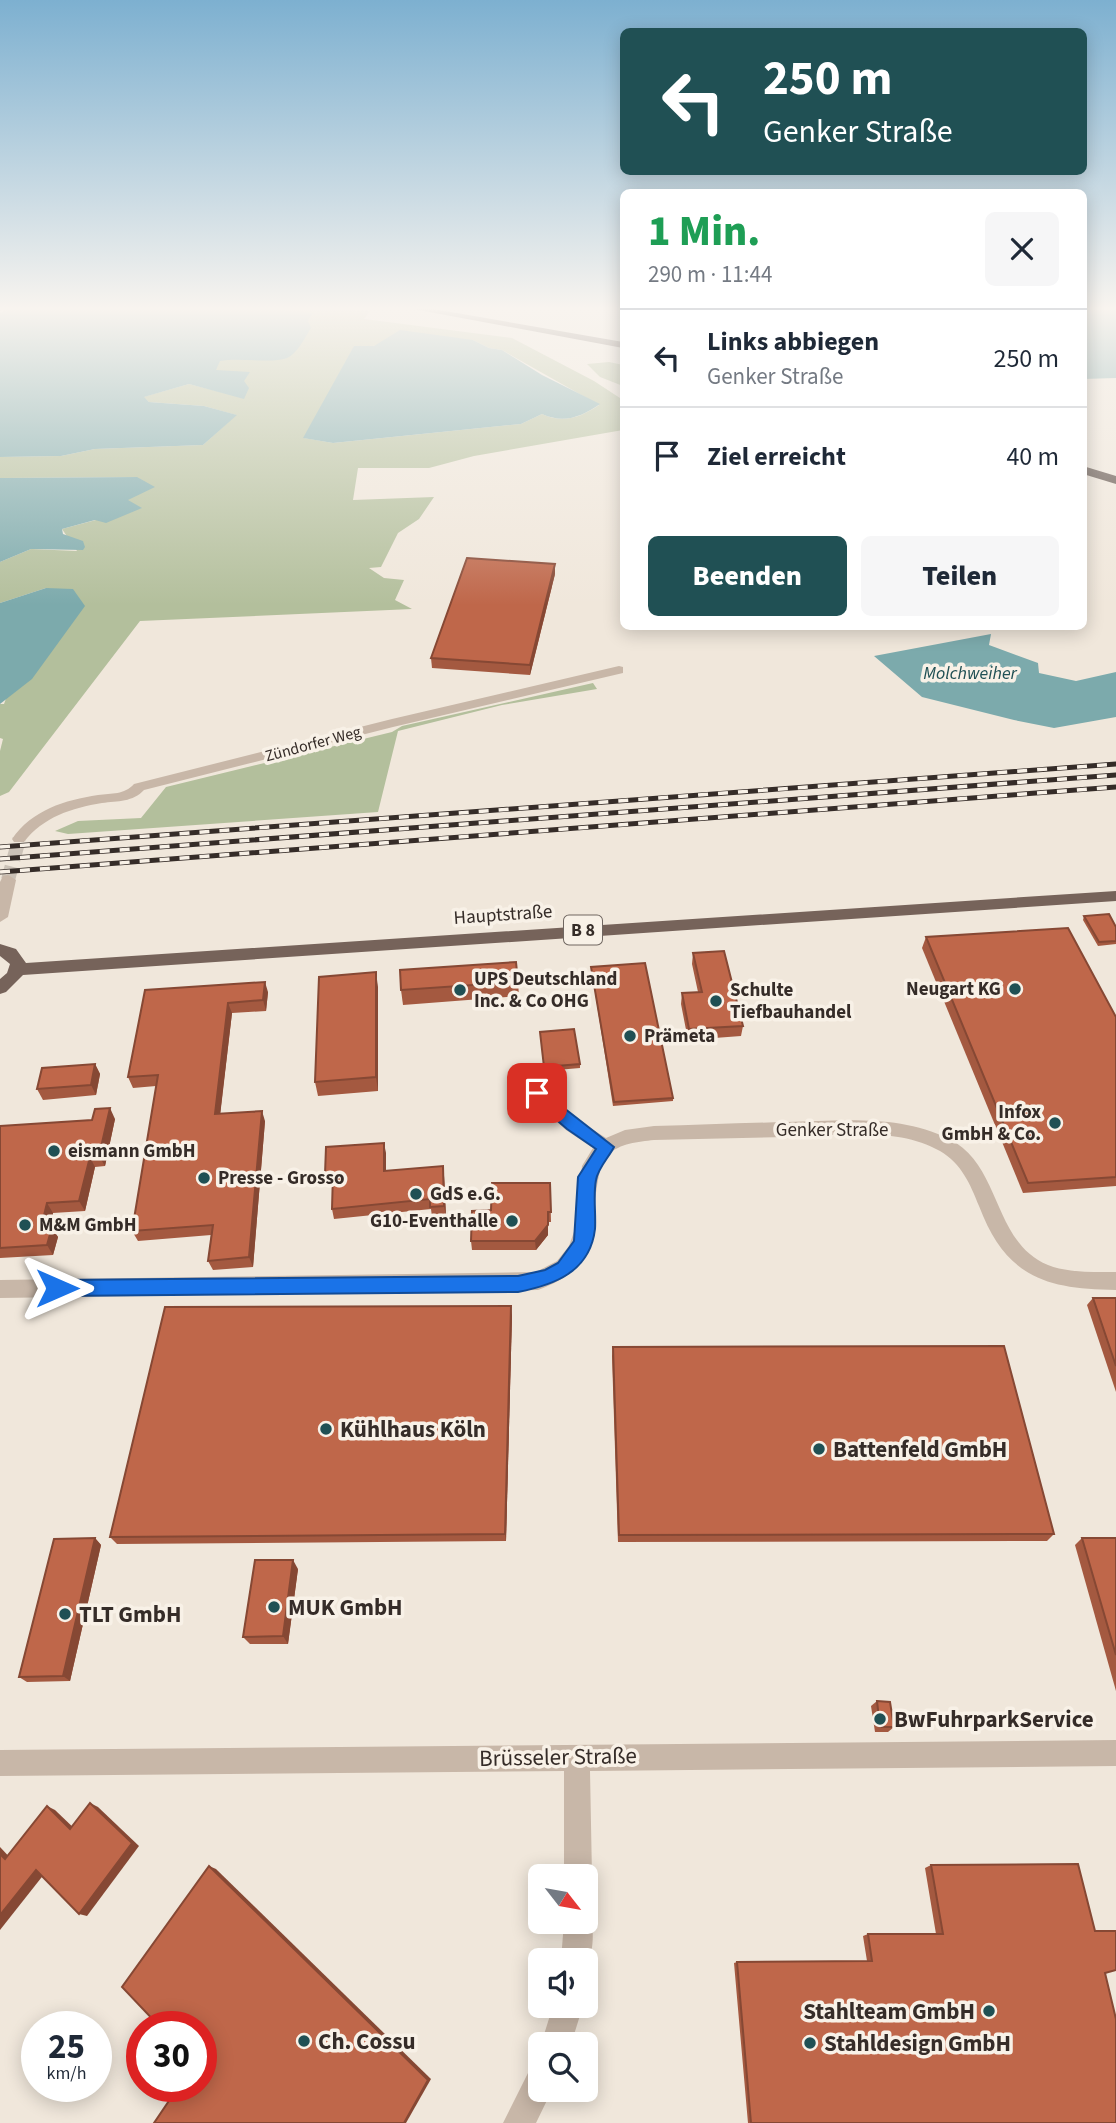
<!DOCTYPE html>
<html lang="de">
<head>
<meta charset="utf-8">
<style>
  :root { --surface:#fff; --page:#f6f6f7; --text:#1f2937; --muted:#747a83; --line:#e0e1e3; --accent:#205054 }
  body { margin:0; font-family:"Source Sans 3",sans-serif; background:var(--page); color:var(--text); height:100vh; display:flex; flex-direction:column; font-size:26px; white-space:nowrap }
  * { box-sizing:border-box; margin:0 }
  p { font-size:23px; color:var(--muted) }
  .icon { flex:none; width:38px; height:38px; fill:none; stroke:currentColor; stroke-width:2; stroke-linecap:round; stroke-linejoin:round }
  .map { position:relative; flex:1; overflow:hidden }
  .panel { position:absolute; left:620px; top:189px; width:467px; height:441px; display:flex; flex-direction:column; background:var(--surface); border-radius:10px; box-shadow:0 4px 18px #0003 }
  .panel>* { flex:none }
  .guide { position:absolute; left:620px; top:28px; width:467px; height:147px; border-radius:10px; box-shadow:0 4px 18px #0003; background:#205054; color:#fff; overflow:hidden }
  .needle { width:46px; rotate:121deg }
  .buttons { position:absolute; left:528px; top:1864px; display:grid; gap:14px }
  .buttons a { display:grid; place-items:center; width:70px; height:70px; border-radius:10px; background:var(--surface); box-shadow:0 4px 18px #0003; font-size:35px }
  .speed { position:absolute; left:21px; top:2011px; display:flex; gap:14px; font-size:35px; font-weight:700; text-align:center }
  .speed>* { display:grid; place-content:center; width:91px; height:91px; border-radius:50%; background:var(--surface); box-shadow:0 4px 18px #0003; line-height:1 }
  .speed small { font-size:18px; font-weight:400 }
  .speed .limit { border:10px solid #d22; background:#fff; color:#111 }
  .pin { position:absolute; display:grid; place-items:center; width:60px; height:60px; color:#fff; margin:-30px; border-radius:14px; box-shadow:0 4px 10px #0006 }
  .me { position:absolute; width:77px; margin:-38px; rotate:90deg; stroke-linejoin:round; filter:drop-shadow(0 0 5px #0008) }
  .turn { display:flex; align-items:center; gap:24px; height:147px; padding:0 28px; font-size:32px }
  .turn .icon { width:91px; height:91px; stroke-width:2.5 }
  .turn b { display:block; font-size:49px; line-height:60px }
  .round { display:grid; place-items:center; flex:none; width:74px; height:74px; border-radius:10px; background:var(--page) }
  .headline { display:flex; align-items:center; justify-content:space-between; height:119px; padding:0 28px }
  h1 { font-size:42px; font-weight:800; line-height:52px; color:#1e9e55 }
  .cta { display:flex; gap:14px; margin-top:auto; padding:14px 28px }
  .cta a { flex:1; height:80px; border-radius:10px; background:var(--accent); color:#fff; font-size:28px; font-weight:800; line-height:80px; text-align:center }
  .cta a+a { background:var(--page); color:var(--text) }
  ul { padding:0; list-style:none }
  li { display:flex; align-items:center; gap:21px; height:98px; padding:0 28px; border-top:2px solid var(--line) }
  li div { flex:1 }
  li b { display:block; font-size:26px }
  li em { font-style:normal }
  .map>svg:first-child { display:block }
  .green { fill:#b3bf9c; fill-rule:evenodd }
  .water { fill:#7caaac }
  .lines { fill:none; stroke-linecap:round; stroke-linejoin:round }
  .minor-tunnel { stroke:#cbc2b7; stroke-width:14; stroke-dasharray:14 7; stroke-linecap:butt }
  .minor { fill:#c8b7a8; fill-rule:evenodd }
  .major { fill:#76635a; fill-rule:evenodd }
  .highway { fill:#55463f; fill-rule:evenodd }
  .rail-casing { stroke:#352c28; stroke-width:5 }
  .rail { stroke:#f8f1e7; stroke-width:3.5; stroke-dasharray:10; stroke-linecap:butt }
  .wall { fill:#a45940 }
  .shaded-wall { fill:#864834 }
  .building { fill:#bf674a; stroke:#864834; stroke-width:2 }
  .route { fill:#1a73e8; stroke:#114b97; stroke-width:2 }
  .poi-dot { fill:#205054; stroke:#f8f1e7; stroke-width:2.5 }
  .labels { text-anchor:middle; dominant-baseline:central; stroke-width:7; stroke-linejoin:round; paint-order:stroke }
  .far-street-label { font-size:16px; fill:#352c28; stroke:#f8f1e7 }
  .far-water-label { font-size:18px; font-style:italic; fill:#205054; stroke:#f8f1e7 }
  .shield { fill:#f8f1e7; stroke:#706761; stroke-width:2 }
  .shield-label { font-size:18px; font-weight:bold; fill:#352c28 }
  .street-label { font-size:19px; fill:#352c28; stroke:#f8f1e7 }
  .poi-label { font-size:19px; font-weight:bold; fill:#352c28; stroke:#f8f1e7; text-anchor:start }
  .near-poi-label { font-size:23px; font-weight:bold; fill:#352c28; stroke:#f8f1e7; text-anchor:start }
  .near-street-label { font-size:23px; fill:#352c28; stroke:#f8f1e7 }
</style>
</head>
<body>
<div class="map">
<svg width="1116" height="2123" viewBox="0 0 1116 2123">
  <rect width="100%" height="100%" fill="#f0e7db"/>
  <g class="green">
    <path d="M267,308L370,311L364,319L512,338L594,381L623,400V430L474,456L429,468H358L353,500L434,497L419,519L398,533L381,567L369,568L384,578L404,580L395,600L412,609L140,621L9,792L0,796V751L3,739L0,738V704H4L46,588L0,603V562L31,549L77,551L62,529L141,508L127,501L137,477L0,478V457L61,456L95,449L203,445L236,415L204,406L149,402L143,397L189,384L244,398L215,370L220,360L241,357L286,358L312,314ZM473,340L489,348L502,350L599,405C581,417 564,424 542,414L521,424L333,443L304,438L354,347Z"/>
    <path d="M609,362L623,365V386L600,377L587,364Z"/>
    <path d="M593,683L597,689L502,705L398,731L378,812L68,834L55,831L78,821L141,818L166,787L392,732L402,726Z"/>
  </g>
  <g class="water">
    <path d="M9,308H267L313,313L308,321L311,328C305,337 298,353 287,358C271,364 239,357 220,361L216,370L250,372L244,381L249,388L244,399L189,384L144,397L149,402L204,406L237,415L203,445L95,449L61,456L0,457V313Z"/>
    <path d="M1083,308H1116V378L1083,379Z"/>
    <path d="M400,330L473,340L489,348L502,350L542,375L600,404C581,417 564,424 542,414L521,424L333,443L303,438L354,346H374Z"/>
    <path d="M137,477L155,487L128,500L142,508L106,523L95,520L62,529L63,534L83,541L85,547L83,550L31,549L0,562V478Z"/>
    <path d="M46,588L73,589L85,606L32,679L0,704V603Z"/>
    <path d="M991,634L989,645L1038,663L1039,673L1076,681L1116,672V717L1054,728L1014,720L922,697L874,656Z"/>
  </g>
  <g class="lines">
    <path class="minor-tunnel" d="M8,880L19,839"/>
    <g class="minor">
      <path d="M619,666L623,667V673L393,727L144,790C133,802 118,801 102,803C72,808 43,817 24,842H14L12,839C32,810 65,800 98,795C112,793 124,795 134,784L392,719Z"/>
      <path d="M8,875L16,880L8,917L0,922V882L3,876Z"/>
      <path d="M537,1086L543,1088L578,1120L606,1138L625,1130L654,1126C698,1125 743,1123 787,1122C840,1121 899,1114 949,1139C1002,1165 992,1242 1048,1265C1068,1273 1094,1272 1116,1272V1290C1045,1289 1006,1277 979,1206C970,1184 962,1164 940,1151C897,1126 835,1136 787,1137C743,1138 698,1139 654,1140C638,1142 620,1143 608,1155C601,1161 600,1172 598,1180C588,1235 602,1266 538,1290L0,1298V1280L536,1272L557,1261L569,1246L575,1229L582,1166L593,1148L566,1130L531,1098L528,1093L531,1088Z"/>
      <path d="M1116,1740V1766L590,1771L592,1876L586,1887V1876H564V1771L0,1776V1750Z"/>
      <path d="M586,1911C597,1925 593,1954 586,1970V1960H561L564,1922H586Z"/>
      <path d="M553,2006H583L571,2044H541Z"/>
      <path d="M541,2065V2090H552L536,2123H503L530,2069Z"/>
    </g>
    <path class="major" d="M1116,891V901L23,975L6,992L0,994V979L7,973L10,964L0,956V944L16,949L26,963Z"/>
    <g class="highway">
      <path d="M408,308H428L623,342V348Z"/>
      <path d="M1083,466L1116,476V484L1083,474Z"/>
    </g>
    <defs>
      <g id="rail">
        <path d="M0,847L1116,764"/>
        <path d="M0,859L1116,775"/>
        <path d="M0,872L1116,787"/>
      </g>
    </defs>
    <use href="#rail" class="rail-casing"/>
    <use href="#rail" class="rail"/>
  </g>
  <g class="wall">
    <path d="M555,574L530,675L432,668L431,658Z"/>
    <path d="M1084,916L1116,927V944L1098,946L1083,920Z"/>
    <path d="M926,937L1116,1017V1186L1023,1193L922,948Z"/>
    <path d="M693,953L743,1026L741,1036L688,1040L681,1004L682,993L698,992L692,964Z"/>
    <path d="M591,967L673,1098V1101L613,1106Z"/>
    <path d="M518,982L519,996L403,1005L401,990Z"/>
    <path d="M378,987V1091L318,1096L315,1082Z"/>
    <path d="M145,990L268,992L266,1011L232,1013L220,1114L265,1121L253,1267L213,1270L208,1261L211,1235L138,1241L132,1231L156,1086L133,1088L128,1077Z"/>
    <path d="M540,1035L580,1064V1068L545,1071Z"/>
    <path d="M95,1064L100,1074L96,1095L43,1100L37,1089Z"/>
    <path d="M115,1119L105,1166L95,1167L85,1211L53,1213L50,1228L58,1237L53,1255L0,1258V1126Z"/>
    <path d="M386,1153V1171L444,1176L446,1216L432,1217L431,1209L334,1219L332,1209V1184H328L325,1174Z"/>
    <path d="M550,1183L551,1222H548V1235L536,1250H472L471,1241L491,1210Z"/>
    <path d="M1093,1298H1116V1392L1087,1305Z"/>
    <path d="M512,1315L506,1541L117,1544L110,1537Z"/>
    <path d="M613,1347L1054,1534L1047,1541L618,1542L612,1356Z"/>
    <path d="M95,1538L101,1545L70,1681L27,1682L19,1677Z"/>
    <path d="M1082,1538H1116V1691L1075,1545Z"/>
    <path d="M298,1569L288,1644H250L243,1637Z"/>
    <path d="M877,1701L894,1727L888,1732H875L871,1706Z"/>
    <path d="M931,1865L1105,1973L1116,2123H748L734,1963L737,1962L867,1961L863,1936L868,1934H936L925,1868Z"/>
  </g>
  <g class="shaded-wall">
    <path d="M555,564V574L530,675V665Z"/>
    <path d="M376,972L378,987V1091L376,1077Z"/>
    <path d="M265,982L268,992L266,1011L263,1000Z"/>
    <path d="M228,1003L232,1013L219,1125L215,1114Z"/>
    <path d="M95,1064L100,1074L96,1095L91,1085Z"/>
    <path d="M110,1108L115,1119L105,1166L99,1156Z"/>
    <path d="M262,1111L265,1121L253,1267L249,1257Z"/>
    <path d="M384,1143L386,1153V1181L384,1171Z"/>
    <path d="M90,1157L95,1167L85,1211L79,1201Z"/>
    <path d="M443,1166L444,1176L446,1216L444,1206Z"/>
    <path d="M47,1203L53,1213L47,1238L41,1228Z"/>
    <path d="M548,1225V1235L536,1250L535,1241Z"/>
    <path d="M52,1227L58,1237L53,1255L47,1245Z"/>
    <path d="M511,1306L512,1315L506,1541L505,1534Z"/>
    <path d="M95,1538L101,1545L70,1681L63,1676Z"/>
    <path d="M293,1560L298,1569L288,1644L283,1636Z"/>
    <path d="M90,1803L98,1807L139,1846L87,1916L79,1914Z"/>
    <path d="M47,1806L55,1810L78,1832L70,1829Z"/>
    <path d="M0,1847L14,1862L5,1859L0,1854Z"/>
    <path d="M209,1866L216,1869L431,2079L406,2123H404Z"/>
    <path d="M36,1870L45,1873L0,1930V1915Z"/>
  </g>
  <g class="building">
    <path d="M467,558L555,564L530,665L431,658Z"/>
    <path d="M1109,914L1116,927V941L1099,942L1084,916Z"/>
    <path d="M1068,928L1116,1017V1177L1028,1183L926,937Z"/>
    <path d="M724,951L743,1026L689,1029L682,993L702,992L693,953Z"/>
    <path d="M516,962L518,982L401,990L400,970Z"/>
    <path d="M645,963L673,1098L614,1102L591,967Z"/>
    <path d="M376,972V1077L315,1082L319,977Z"/>
    <path d="M265,982L263,1000L228,1003L215,1114L262,1111L249,1257L208,1261L213,1225L132,1231L158,1075L128,1077L145,990Z"/>
    <path d="M574,1029L580,1064L544,1067L540,1032Z"/>
    <path d="M95,1064L91,1085L37,1089L42,1068Z"/>
    <path d="M110,1108L99,1156L90,1157L79,1201L47,1203L41,1228L52,1227L47,1245L0,1248V1126L92,1120L95,1109Z"/>
    <path d="M384,1143V1171L443,1166L444,1206L430,1207V1199L332,1209L333,1173L325,1174L326,1147Z"/>
    <path d="M492,1183H550L551,1212H548V1225L535,1241H471L472,1211L491,1210Z"/>
    <path d="M1093,1298H1116V1366Z"/>
    <path d="M511,1306L505,1534L110,1537L165,1307Z"/>
    <path d="M1004,1346L1054,1534L619,1535L613,1347Z"/>
    <path d="M95,1538L63,1676L19,1677L54,1539Z"/>
    <path d="M1082,1538H1116V1655Z"/>
    <path d="M255,1560H293L283,1636L243,1637Z"/>
    <path d="M877,1701L890,1702L894,1727H880Z"/>
    <path d="M90,1803L132,1843L79,1914L36,1870L0,1915V1854L5,1859L47,1806L70,1829Z"/>
    <path d="M1078,1864L1095,1931H1116V1970L1105,1973L1116,2019V2123H751L737,1962L872,1961L868,1934H943L931,1865Z"/>
    <path d="M209,1866L428,2080L404,2123H154L179,2086H201V2026H159L122,1987Z"/>
  </g>
  <linearGradient id="sky" x2="0" y2="1"><stop stop-color="#7db0d0"/><stop offset="0.51" stop-color="#f8f4ef"/><stop offset="1" stop-color="#f8f4ef" stop-opacity="0"/></linearGradient>
  <rect width="1116" height="605" fill="url(#sky)"/>
  <path class="route" d="M537,1087L614,1147C609,1157 598,1168 596,1180C593,1195 596,1213 595,1229C590,1272 554,1285 518,1292L57,1296L51,1294L48,1288L51,1282L57,1280L518,1276L545,1270L558,1263L574,1241L578,1177L596,1149L567,1129L531,1098L529,1093Z"/>
  <g class="poi-dot">
    <circle cx="1015" cy="989" r="7"/>
    <circle cx="460" cy="990" r="7"/>
    <circle cx="716" cy="1001" r="7"/>
    <circle cx="630" cy="1036" r="7"/>
    <circle cx="1055" cy="1123" r="7"/>
    <circle cx="54" cy="1151" r="7"/>
    <circle cx="204" cy="1178" r="7"/>
    <circle cx="416" cy="1194" r="7"/>
    <circle cx="512" cy="1221" r="7"/>
    <circle cx="25" cy="1225" r="7"/>
    <circle cx="326" cy="1429" r="7"/>
    <circle cx="819" cy="1449" r="7"/>
    <circle cx="274" cy="1607" r="7"/>
    <circle cx="65" cy="1614" r="7"/>
    <circle cx="880" cy="1719" r="7"/>
    <circle cx="989" cy="2011" r="7"/>
    <circle cx="304" cy="2041" r="7"/>
    <circle cx="810" cy="2043" r="7"/>
  </g>
  <g class="labels">
    <g class="far-street-label">
      <text transform="translate(313 744) rotate(-15)">Zündorfer Weg</text>
    </g>
    <g class="far-water-label">
      <text x="970" y="673">Molchweiher</text>
    </g>
    <rect class="shield" x="564" y="915.5" width="38" height="29" rx="5"/>
    <g class="shield-label">
      <text x="583" y="930">B 8</text>
    </g>
    <g class="street-label">
      <text transform="translate(503 915) rotate(-4)">Hauptstraße</text>
      <text x="832" y="1130">Genker Straße</text>
    </g>
    <g class="poi-label">
      <text x="474" y="979">UPS Deutschland<tspan x="474" dy="22">Inc. &amp; Co OHG</tspan></text>
      <text x="1001" y="989" text-anchor="end">Neugart KG</text>
      <text x="730" y="990">Schulte<tspan x="730" dy="22">Tiefbauhandel</tspan></text>
      <text x="644" y="1036">Prämeta</text>
      <text x="1041" y="1112" text-anchor="end">Infox<tspan x="1041" dy="22">GmbH &amp; Co.</tspan></text>
      <text x="68" y="1151">eismann GmbH</text>
      <text x="218" y="1178">Presse - Grosso</text>
      <text x="430" y="1194">GdS e.G.</text>
      <text x="498" y="1221" text-anchor="end">G10-Eventhalle</text>
      <text x="39" y="1225">M&amp;M GmbH</text>
    </g>
    <g class="near-poi-label">
      <text x="340" y="1429">Kühlhaus Köln</text>
      <text x="833" y="1449">Battenfeld GmbH</text>
      <text x="288" y="1607">MUK GmbH</text>
      <text x="79" y="1614">TLT GmbH</text>
      <text x="894" y="1719">BwFuhrparkService</text>
      <text x="975" y="2011" text-anchor="end">Stahlteam GmbH</text>
      <text x="318" y="2041">Ch. Cossu</text>
      <text x="824" y="2043">Stahldesign GmbH</text>
    </g>
    <g class="near-street-label">
      <text transform="translate(558 1757) rotate(-1)">Brüsseler Straße</text>
    </g>
  </g>
</svg>
<div class="buttons">
<a><svg class="needle" viewBox="-14 -14 28 28"><path d="M0-13l5 13h-10z" fill="#e53935"/><path d="M0 13l5-13h-10z" fill="#747a83"/></svg></a>
<a><svg class="icon" aria-label="sound" viewBox="0 0 24 24"><path d="M4 9h4l5-4v14l-5-4H4zM17 9q2 3 0 6"/></svg></a>
<a><svg class="icon" aria-label="search" viewBox="0 0 24 24"><circle cx="10" cy="10" r="6"/><path d="M15 15l6 6"/></svg></a>
</div>
<div class="speed"><div>25<small>km/h</small></div><div class="limit">30</div></div>
<div class="pin" style="left:537px;top:1093px;background:#d93025"><svg class="icon" aria-label="arrive" viewBox="0 0 24 24"><path d="M6 21V4h12l-3 4 3 4H6"/></svg></div>
<svg class="me" style="left:57px;top:1288px" viewBox="-20 -20 40 40"><path d="M0-17L14 15 0 8-14 15z" fill="#1a73e8" stroke="#fff" stroke-width="4"/></svg>
<div class="guide">
<div class="turn"><svg class="icon" aria-label="left" viewBox="0 0 24 24"><path d="M17 20v-9H6M10 6l-5 5 5 5"/></svg><div><b>250 m</b>Genker Straße</div></div>
</div>
<section class="panel">
<div class="headline"><div><h1>1 Min.</h1><p>290 m · 11:44</p></div><a class="round"><svg class="icon" aria-label="close" viewBox="0 0 24 24"><path d="M6 6l12 12M18 6L6 18"/></svg></a></div>
<ul>
<li><svg class="icon" aria-label="left" viewBox="0 0 24 24"><path d="M17 20v-9H6M10 6l-5 5 5 5"/></svg><div><b>Links abbiegen</b><p>Genker Straße</p></div><em>250 m</em></li>
<li><svg class="icon" aria-label="arrive" viewBox="0 0 24 24"><path d="M6 21V4h12l-3 4 3 4H6"/></svg><div><b>Ziel erreicht</b></div><em>40 m</em></li>
</ul>
<div class="cta"><a>Beenden</a><a>Teilen</a></div>
</section>
</div>
</body>
</html>
